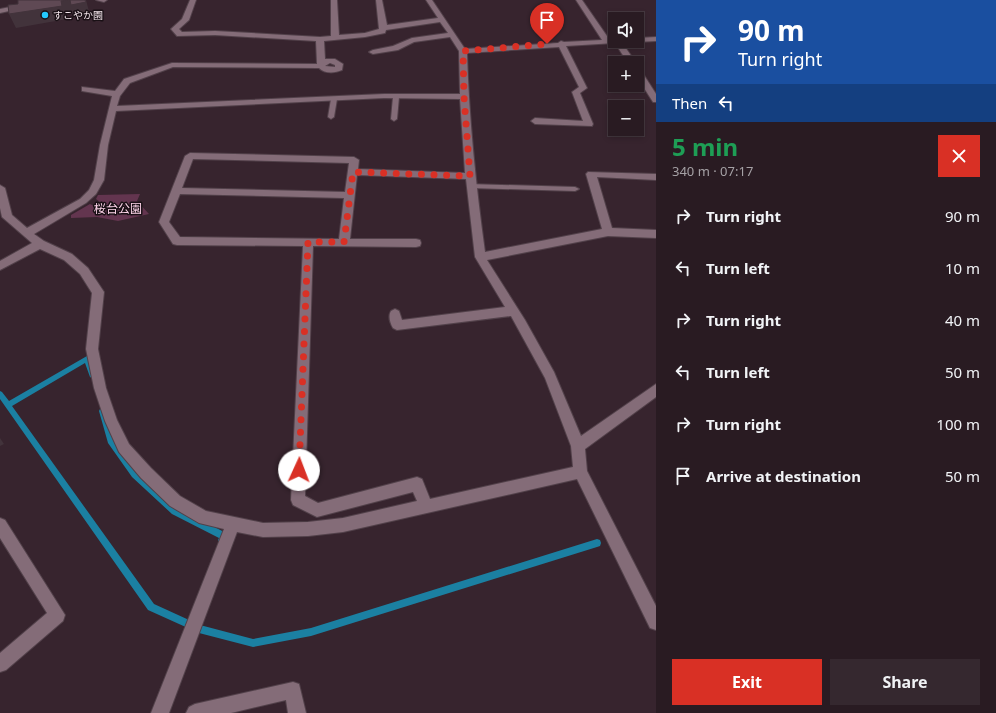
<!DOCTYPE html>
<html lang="en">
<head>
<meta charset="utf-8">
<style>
  :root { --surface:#291b22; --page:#35282f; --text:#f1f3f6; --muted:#a5a1a5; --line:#453940; --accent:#d93025 }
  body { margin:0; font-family:"Noto Sans","Noto Sans JP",sans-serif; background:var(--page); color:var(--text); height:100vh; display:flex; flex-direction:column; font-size:15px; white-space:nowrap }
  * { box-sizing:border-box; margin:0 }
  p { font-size:13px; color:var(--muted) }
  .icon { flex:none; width:22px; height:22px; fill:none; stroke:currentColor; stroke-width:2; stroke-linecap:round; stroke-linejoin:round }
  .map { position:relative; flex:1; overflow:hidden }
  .sheet { display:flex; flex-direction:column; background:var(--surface); width:340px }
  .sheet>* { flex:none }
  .top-card { background:#1a4fa0; color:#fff; overflow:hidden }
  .buttons { position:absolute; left:608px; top:12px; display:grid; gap:8px }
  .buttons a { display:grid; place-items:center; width:36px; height:36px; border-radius:0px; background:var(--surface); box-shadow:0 2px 6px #0003,0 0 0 1px var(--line); font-size:20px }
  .pin { position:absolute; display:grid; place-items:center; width:34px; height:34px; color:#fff; margin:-41px -17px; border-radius:50% 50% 50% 0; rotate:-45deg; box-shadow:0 0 4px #0007 }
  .pin .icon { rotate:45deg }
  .me { position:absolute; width:44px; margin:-22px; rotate:2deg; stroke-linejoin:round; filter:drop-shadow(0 0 3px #0008) }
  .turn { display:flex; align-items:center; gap:14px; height:84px; padding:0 16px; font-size:18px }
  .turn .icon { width:52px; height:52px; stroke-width:2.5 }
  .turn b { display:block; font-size:28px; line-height:34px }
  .then { display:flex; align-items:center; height:38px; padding:0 16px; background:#0003; gap:8px; font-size:15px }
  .round { display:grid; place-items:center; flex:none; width:42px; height:42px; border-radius:0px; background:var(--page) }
  .head { display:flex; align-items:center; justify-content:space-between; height:68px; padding:0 16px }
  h1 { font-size:24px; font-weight:700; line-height:30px; color:#1e9e55 }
  .button { display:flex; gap:8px; margin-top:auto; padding:8px 16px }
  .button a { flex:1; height:46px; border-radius:0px; background:var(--accent); color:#fff; font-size:16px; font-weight:700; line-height:46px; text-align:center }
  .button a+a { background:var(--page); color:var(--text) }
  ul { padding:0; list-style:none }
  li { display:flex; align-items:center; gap:12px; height:52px; padding:0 16px }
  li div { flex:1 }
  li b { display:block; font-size:15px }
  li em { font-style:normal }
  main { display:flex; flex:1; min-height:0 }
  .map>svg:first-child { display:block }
  .green { fill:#63354f }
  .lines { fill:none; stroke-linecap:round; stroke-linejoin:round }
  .stream { fill:#1b80a2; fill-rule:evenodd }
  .service-casing { stroke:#52414a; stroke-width:2 }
  .minor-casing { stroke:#52414a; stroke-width:2 }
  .service { fill:#846c78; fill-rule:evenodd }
  .minor { fill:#846c78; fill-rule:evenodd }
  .shaded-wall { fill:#42333b }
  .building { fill:#5f4954; stroke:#42333b }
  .route { stroke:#d93025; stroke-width:7; stroke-dasharray:0 12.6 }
  .poi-dot { fill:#24c9fe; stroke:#191015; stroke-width:1.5 }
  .labels { text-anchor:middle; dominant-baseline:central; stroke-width:3; stroke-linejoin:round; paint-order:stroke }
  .far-poi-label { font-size:10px; fill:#f5e7ed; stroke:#191015; text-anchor:start }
  .park-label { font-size:12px; fill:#fdd4e9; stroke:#191015 }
</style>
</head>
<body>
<main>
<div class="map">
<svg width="656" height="713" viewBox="0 0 656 713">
  <rect width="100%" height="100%" fill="#37242e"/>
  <path class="green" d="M140,194L137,201L149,214L118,221L97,217L71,218V215L90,204L94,206L100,202L96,199L98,195Z"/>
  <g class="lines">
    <g class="stream">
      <path d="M87,356L89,357L90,359L95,375L94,377L92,378L90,377L85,363L12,406L154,604L200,625L253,639L311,628L597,539L600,540L601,543L600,546L597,547L311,636L253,647L199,633L148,610L0,399V391L2,392L9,401Z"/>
      <path d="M102,408L104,409L105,411L113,440L136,473L178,508L226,533L227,536L225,543L222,544L219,543L218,540L219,538L172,514L132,477L108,443L99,411L100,409Z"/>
    </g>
    <defs>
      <g id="service">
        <path d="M396,95L399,97L397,119L394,121L391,119L393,97Z"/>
        <path d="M334,97L337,99L334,117L331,119L328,117L331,99Z"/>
        <path d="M468,184L575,187L579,189L575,191L471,188L467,186Z"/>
      </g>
      <g id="minor">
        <path d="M96,0H107L104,2Z"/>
        <path d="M190,0H196L189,20L179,29L182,32L215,31L320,37L331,36V0H337L339,35L365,33L379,29L376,0H382L387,25L438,18L426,0H432L465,49L558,43L561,41L564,42L602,40L576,0H582L609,39H615V41H621L636,63H628L615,43L566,46L587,88L580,93L593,124L592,126L535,124L531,121L535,118L583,121L572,92L579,87L559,47L467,53C469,120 476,186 485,252L602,229L586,174L588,172L656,174V180L597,177L612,228L656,230V238L608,236L487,260L525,320L554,372L581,436L656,384V397L585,449L587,471L656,606V630L650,628L577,479L343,532L308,536L263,537L237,532L169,713H151L224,529L199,523L170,506L141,478L119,452L105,421L94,388L86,349L92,293L80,274L64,260L40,249L0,270V261L32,243L2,217L0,208V185L5,188L12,215L27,228L80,199L89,190L94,180L100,145L112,96L82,91V87L115,91L124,79L172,63L317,64L316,41L215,35L177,36L171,29L182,19ZM440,22L448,33L412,38L393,46L373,50L369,52L373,54L398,50L414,42L450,37L459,51L460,94H384L117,106L120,96L130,83L173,67L319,68C325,74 335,73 342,70L343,64L335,59H325L324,41L365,37L385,33L386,30ZM330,63L335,65V67L325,66ZM384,98L460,99L465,173L358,169L359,160L354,157L190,153L185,156L159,222L173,244L177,245L303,246L291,500L293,505L317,517L413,492L417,501L343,518L308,522L263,523L206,511L180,496L151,468L129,444L117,420L106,388L98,349L104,292L88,268L72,254L44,241L34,234L86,203L96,194L104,180L108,145L116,111ZM193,159L349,163L345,192L182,188ZM357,175L466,179L475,257L505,307L402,320L399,311L395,309L391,311C388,316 390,323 393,328L397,330L511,316L545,378L571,446L573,467L430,499L422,479L417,477L318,503L305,496L313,246L416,247L420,246L421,243L420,240L416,239H350ZM180,194L344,198L339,239L180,237L169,222Z"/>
        <path d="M25,4L27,5V7L0,13V9Z"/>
        <path d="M656,37V41L637,42L634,41H637V38Z"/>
        <path d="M637,69H640L656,94V102H653L637,77Z"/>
        <path d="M0,518L5,520L65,615L63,621L6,670L0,672V653L47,613L0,538Z"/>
        <path d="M293,682L299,684L306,713H288L286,700L231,713H186L189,707L195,704Z"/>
      </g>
    </defs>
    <use href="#service" class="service-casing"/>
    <use href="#minor" class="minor-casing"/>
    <use href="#service" class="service"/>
    <use href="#minor" class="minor"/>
  </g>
  <g class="shaded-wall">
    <path d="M68,0H86L90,15L76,18L74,13L66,14L67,19L16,28L9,14L61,1Z"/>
    <path d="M0,438L4,444L0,446Z"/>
  </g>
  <g class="building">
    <path d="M18,0H68L61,1L62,6L9,14L8,5L18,4Z"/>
    <path d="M70,0H85L86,2L71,5Z"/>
  </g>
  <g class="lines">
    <path class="route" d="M299,470L308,242H344L353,172L470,176L464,97L463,51L547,44"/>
  </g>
  <circle class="poi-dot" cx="45" cy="15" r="4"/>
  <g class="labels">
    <g class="far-poi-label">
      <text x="53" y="15">すこやか園</text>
    </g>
    <g class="park-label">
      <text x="118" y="208">桜台公園</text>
    </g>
  </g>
</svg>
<div class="buttons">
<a><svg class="icon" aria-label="sound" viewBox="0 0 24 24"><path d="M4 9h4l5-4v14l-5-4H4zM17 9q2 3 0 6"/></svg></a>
<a>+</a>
<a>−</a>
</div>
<div class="pin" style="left:547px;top:44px;background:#d93025"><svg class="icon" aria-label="arrive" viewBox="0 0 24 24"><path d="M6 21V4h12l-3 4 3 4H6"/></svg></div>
<svg class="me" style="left:299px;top:470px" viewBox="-20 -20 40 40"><circle r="19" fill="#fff"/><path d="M0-13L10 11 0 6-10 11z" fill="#d93025"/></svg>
</div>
<section class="sheet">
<div class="top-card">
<div class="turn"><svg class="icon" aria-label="right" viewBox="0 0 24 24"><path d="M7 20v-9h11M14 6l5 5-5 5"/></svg><div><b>90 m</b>Turn right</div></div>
<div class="then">Then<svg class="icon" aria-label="left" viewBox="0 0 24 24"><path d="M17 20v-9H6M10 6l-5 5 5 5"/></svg></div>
</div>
<div class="head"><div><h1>5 min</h1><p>340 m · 07:17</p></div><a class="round" style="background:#d93025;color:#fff"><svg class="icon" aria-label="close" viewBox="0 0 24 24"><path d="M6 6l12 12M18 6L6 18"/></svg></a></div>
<ul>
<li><svg class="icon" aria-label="right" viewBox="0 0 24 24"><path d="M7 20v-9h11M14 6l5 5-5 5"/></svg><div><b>Turn right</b></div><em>90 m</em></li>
<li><svg class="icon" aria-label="left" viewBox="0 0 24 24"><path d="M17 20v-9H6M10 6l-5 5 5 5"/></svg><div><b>Turn left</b></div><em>10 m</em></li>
<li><svg class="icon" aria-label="right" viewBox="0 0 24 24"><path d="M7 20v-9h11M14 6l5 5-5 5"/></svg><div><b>Turn right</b></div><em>40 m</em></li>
<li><svg class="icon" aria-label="left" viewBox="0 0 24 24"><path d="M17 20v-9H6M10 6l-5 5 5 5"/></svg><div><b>Turn left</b></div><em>50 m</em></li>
<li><svg class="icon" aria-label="right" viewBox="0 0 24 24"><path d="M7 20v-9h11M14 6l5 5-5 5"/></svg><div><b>Turn right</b></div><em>100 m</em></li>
<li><svg class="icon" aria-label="arrive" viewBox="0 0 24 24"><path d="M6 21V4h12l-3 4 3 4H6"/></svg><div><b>Arrive at destination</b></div><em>50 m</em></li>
</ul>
<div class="button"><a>Exit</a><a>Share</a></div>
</section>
</main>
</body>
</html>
